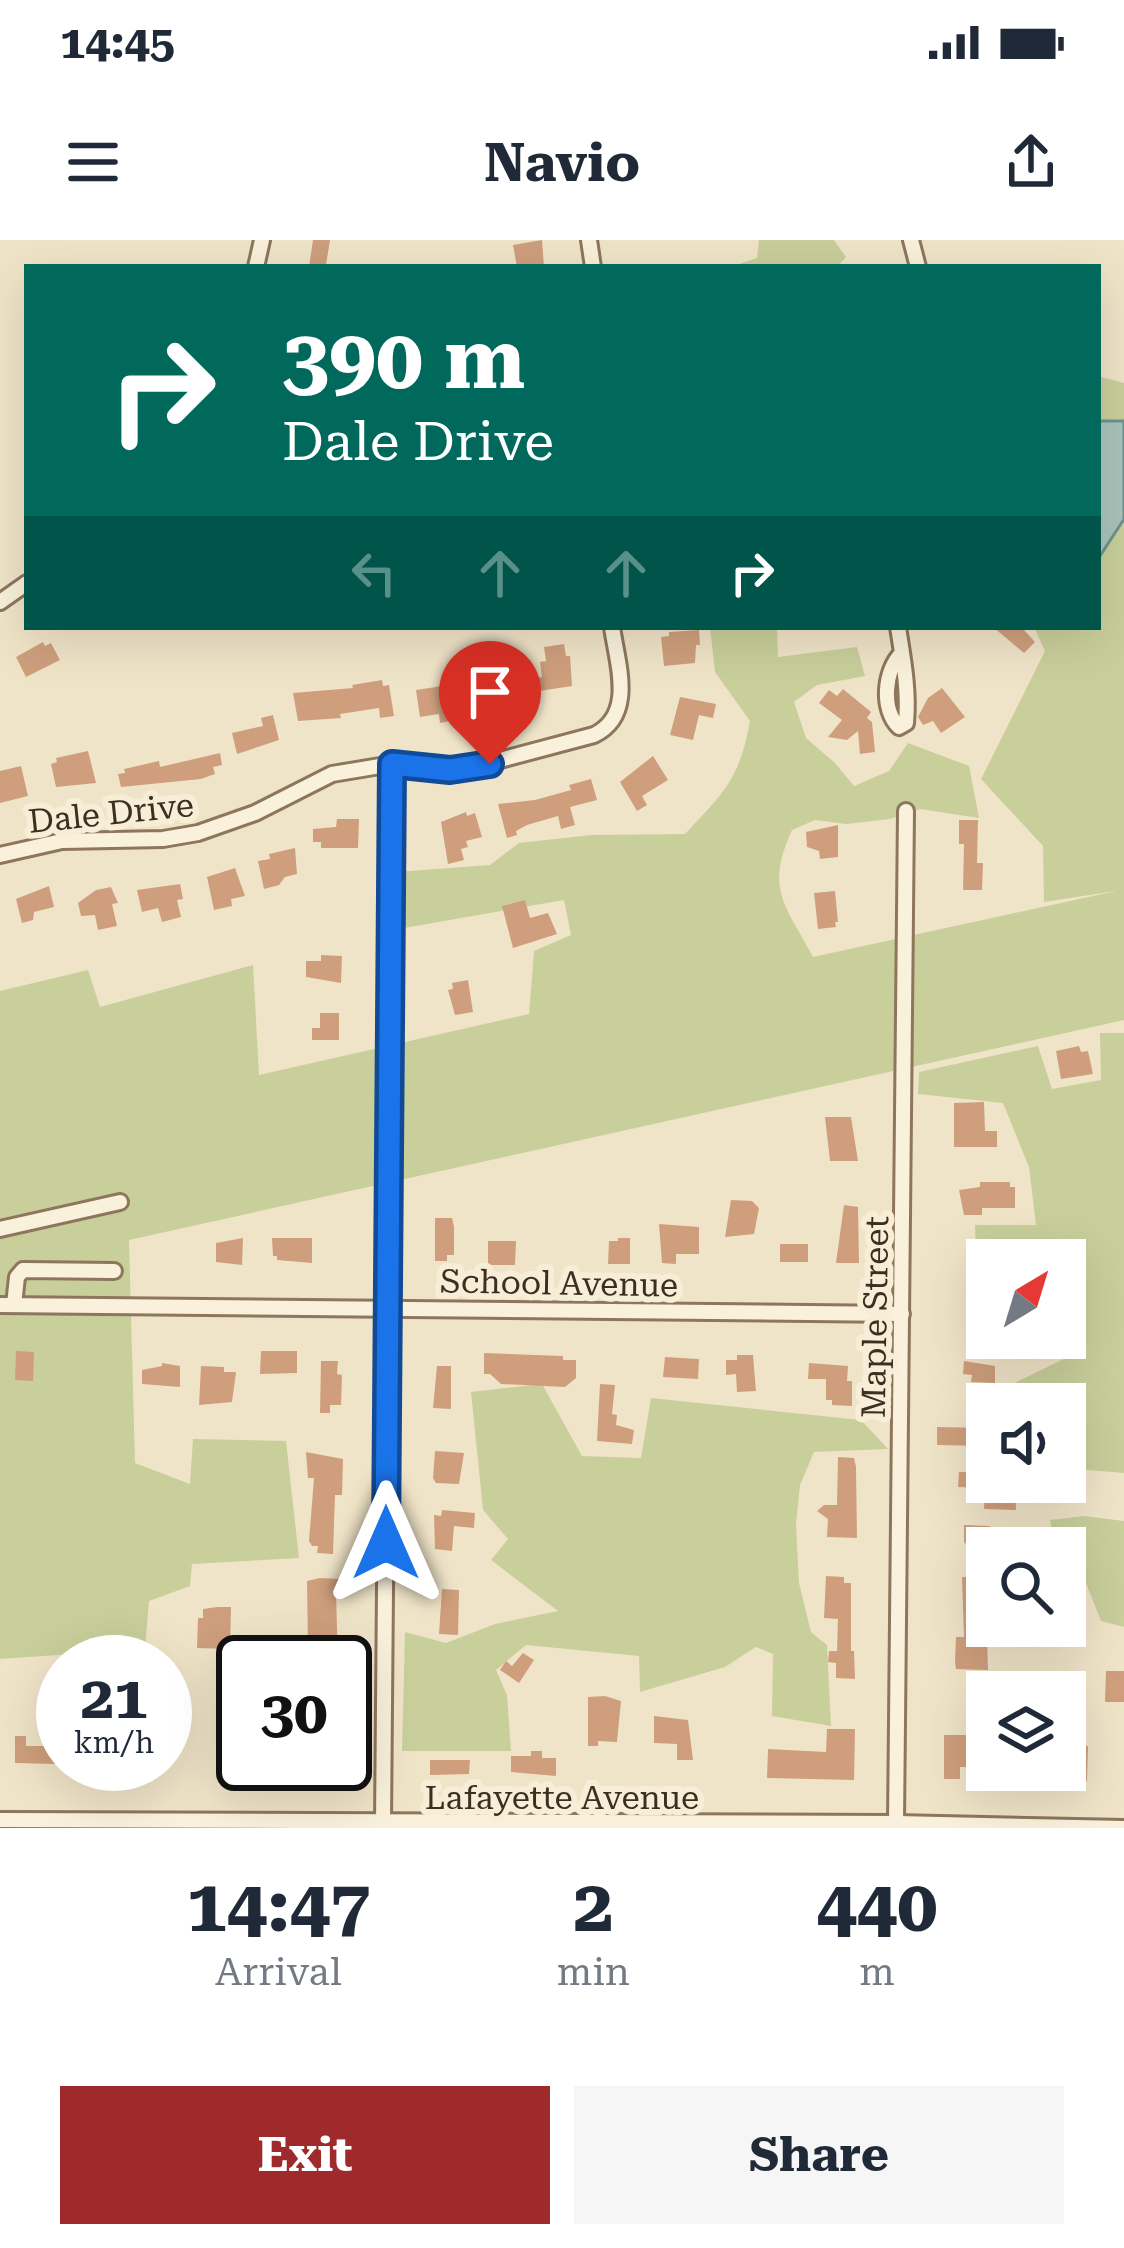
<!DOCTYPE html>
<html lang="en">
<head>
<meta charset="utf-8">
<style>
  :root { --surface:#fff; --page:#f6f6f7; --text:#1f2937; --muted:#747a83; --accent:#9e2a2b }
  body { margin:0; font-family:"Roboto Serif",serif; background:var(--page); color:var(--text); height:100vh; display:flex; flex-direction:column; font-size:45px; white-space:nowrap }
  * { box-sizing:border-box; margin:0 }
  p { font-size:39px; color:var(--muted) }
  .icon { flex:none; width:66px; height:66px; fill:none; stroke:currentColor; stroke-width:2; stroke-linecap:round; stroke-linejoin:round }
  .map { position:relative; height:1588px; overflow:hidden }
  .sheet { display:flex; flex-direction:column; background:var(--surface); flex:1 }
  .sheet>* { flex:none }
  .hud { position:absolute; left:24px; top:24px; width:1077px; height:366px; border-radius:0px; box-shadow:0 12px 48px #0002; background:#00695c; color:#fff; overflow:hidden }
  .needle { width:78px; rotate:38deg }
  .tools { position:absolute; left:966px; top:999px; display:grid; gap:24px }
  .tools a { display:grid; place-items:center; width:120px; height:120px; border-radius:0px; background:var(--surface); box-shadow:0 12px 48px #0002; font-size:60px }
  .speed { position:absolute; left:36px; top:1395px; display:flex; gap:24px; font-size:60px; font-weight:700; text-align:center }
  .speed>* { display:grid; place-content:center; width:156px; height:156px; border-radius:50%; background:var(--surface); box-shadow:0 12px 48px #0002; line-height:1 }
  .speed small { font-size:30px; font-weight:400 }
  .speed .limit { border:6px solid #111; border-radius:18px; background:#fff; color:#111 }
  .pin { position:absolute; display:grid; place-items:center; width:102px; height:102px; color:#fff; margin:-123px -51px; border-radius:50% 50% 50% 0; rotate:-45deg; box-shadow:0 0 12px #0007 }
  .pin .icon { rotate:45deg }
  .me { position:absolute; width:132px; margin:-66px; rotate:0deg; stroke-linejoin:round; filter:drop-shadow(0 0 9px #0008) }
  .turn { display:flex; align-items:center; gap:42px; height:252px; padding:0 60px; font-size:54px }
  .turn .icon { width:156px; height:156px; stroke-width:2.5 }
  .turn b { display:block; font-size:84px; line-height:102px }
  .lanes { display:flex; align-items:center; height:114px; padding:0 60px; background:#0003; justify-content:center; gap:60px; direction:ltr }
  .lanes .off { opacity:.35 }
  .eta { display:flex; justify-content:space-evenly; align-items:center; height:204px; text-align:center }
  .eta b { font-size:72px; font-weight:700; line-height:84px }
  .button { display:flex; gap:24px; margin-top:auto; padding:24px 60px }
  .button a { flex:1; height:138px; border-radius:0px; background:var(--accent); color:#fff; font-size:48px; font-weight:700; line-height:138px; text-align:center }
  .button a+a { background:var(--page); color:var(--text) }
  .status { display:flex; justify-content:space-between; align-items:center; height:84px; padding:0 60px; background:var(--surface); direction:ltr }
  .status svg { height:33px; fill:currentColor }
  header { display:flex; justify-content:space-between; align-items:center; height:156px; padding:0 60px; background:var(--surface); font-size:54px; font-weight:700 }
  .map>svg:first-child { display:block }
  .green { fill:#c9cf9b }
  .water { fill:#a9c4bc; stroke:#6f938a; stroke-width:3 }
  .building { fill:#cf9f7d }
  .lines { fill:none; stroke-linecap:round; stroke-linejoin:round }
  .minor-casing { stroke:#8d765c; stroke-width:20 }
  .minor { stroke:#faf1dc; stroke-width:14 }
  .route-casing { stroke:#114b97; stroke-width:30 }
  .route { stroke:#1a73e8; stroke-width:21 }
  .labels { text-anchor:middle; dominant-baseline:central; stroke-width:12; stroke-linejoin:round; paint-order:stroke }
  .street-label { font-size:33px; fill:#3d2e20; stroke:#f7eed8 }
</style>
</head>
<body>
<div class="status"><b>14:45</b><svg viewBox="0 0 49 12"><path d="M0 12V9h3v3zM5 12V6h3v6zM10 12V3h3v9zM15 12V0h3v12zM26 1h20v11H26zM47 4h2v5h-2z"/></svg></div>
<header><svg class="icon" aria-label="menu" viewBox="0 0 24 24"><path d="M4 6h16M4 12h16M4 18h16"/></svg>Navio<svg class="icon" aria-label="share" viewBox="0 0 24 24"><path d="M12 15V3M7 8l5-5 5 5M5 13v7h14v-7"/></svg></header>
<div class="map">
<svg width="1124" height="1588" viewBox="0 0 1124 1588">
  <rect width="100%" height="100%" fill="#f0e4c8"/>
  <g class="green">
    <path d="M759,0H834L846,17L837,27H730L757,18Z"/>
    <path d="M1098,136L1124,143V181H1098Z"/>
    <path d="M1124,279V780L129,1000L135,1223L190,1244L193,1199L286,1201L299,1318L192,1324L190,1346L149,1361L145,1409L0,1419V751L88,730L100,767L253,725L259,835L529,774L534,711L571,695L564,660L404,688L396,632L490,625L519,603L591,595L685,594C725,551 739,540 750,481L715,432L710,387H777L778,417L857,407L865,436L817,445L794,462L806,498L835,523L854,546L889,531L908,503L969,526L979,578L920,569L890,579L846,584L815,580L792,590C765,650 785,664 813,717L1116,651L1044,662L1043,606L981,539L1045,411L1034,387H1098V319Z"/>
    <path d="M1100,793H1124V1233L1065,1228V1164H990V1155L1068,1117L1061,1098H1065V1020H987V1050L977,1049L975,985H1036L1029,927L1003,863L918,854L919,832L1038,806L1052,849L1101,840Z"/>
    <path d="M542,1144L582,1216L641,1218L651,1158L861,1180L888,1209L814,1212L800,1245L796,1285L799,1343L811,1392L827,1405L831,1486L772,1476L773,1414L756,1407L725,1427L640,1452L639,1416L526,1405L496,1430L507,1455L511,1511H402L405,1392L446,1403L495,1384L558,1371L491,1320L508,1299L483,1270L471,1152Z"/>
    <path d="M1084,1276L1124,1281V1387L1101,1381L1084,1338L1065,1326V1308H1055L1050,1280Z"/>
  </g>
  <path class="water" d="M1098,181H1124V279L1098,319Z"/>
  <g class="building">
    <path d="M313,0H330L326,25L309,27Z"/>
    <path d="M542,0L544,27H517L513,5Z"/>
    <path d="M993,387H1027L1023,389L1035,402L1024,413Z"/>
    <path d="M699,390L700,405H696L695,423L664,426L661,397L669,396V392Z"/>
    <path d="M43,402L45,406L51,403L60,420L26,437L16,417Z"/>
    <path d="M564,404L566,416H570L572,446L526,453V458L485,470L481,447L542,437L540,422L546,421L544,407Z"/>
    <path d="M382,440L383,446L389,445L394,476L380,478L379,468L340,474L341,478L298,481L293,453L353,448L352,445Z"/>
    <path d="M449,445L455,480L440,483L439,474L420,477L416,450Z"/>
    <path d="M942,448L965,477L941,493L933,481L923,485L918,477L928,458Z"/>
    <path d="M843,449L871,472L867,478L872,482L875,512L860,514L858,491L847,500L828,497L842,480L819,463L829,450L837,456Z"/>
    <path d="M680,457L716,464L713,478L699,475L693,500L670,495Z"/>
    <path d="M273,475L279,500L237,514L232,493L263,486L261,478Z"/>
    <path d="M88,511L96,543L56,547L51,524L57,522L56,518Z"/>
    <path d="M220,513L222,525L213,527L215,534L201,539L121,547L118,534L125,533L124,529L159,521L160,527Z"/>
    <path d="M653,516L668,540L642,556L647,565L637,571L620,542Z"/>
    <path d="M21,526L28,556L0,563V531Z"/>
    <path d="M591,539L597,560L570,567L575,585L561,589L558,576L527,585L516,591L517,595L507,598L498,564L535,560L571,550L569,545Z"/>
    <path d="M466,572L467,576L475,573L482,597L466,601L468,607L461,609L464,620L448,624L441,582Z"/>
    <path d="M337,579H359L358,608H321V602H313V589L336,587Z"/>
    <path d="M959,580H978L977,623H983L982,650H963L964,604H959Z"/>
    <path d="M838,585V617L820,619L819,611L807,607L806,592Z"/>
    <path d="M295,608L297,634L285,637L279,645L264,649L258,621L270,619L269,614Z"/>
    <path d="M235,628L245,656L231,659L232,666L214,670L207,637Z"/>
    <path d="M180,644L183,659L177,660L181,677L162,682L158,668L142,672L137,650Z"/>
    <path d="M49,646L54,667L34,672L33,680L22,683L16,659Z"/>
    <path d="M111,647L118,663L112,664L117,686L98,690L95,675L81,676L78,663L96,650Z"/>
    <path d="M835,651L838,682H835L836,687L818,689L814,653Z"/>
    <path d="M525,660L530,678L548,673L557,694L513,708L502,666Z"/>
    <path d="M321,715L342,716L341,743L306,737V721H321Z"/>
    <path d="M468,740L473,772L455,775L448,750L453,749L452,743Z"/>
    <path d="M320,773H339V800H312V788H320Z"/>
    <path d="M1079,806L1081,812L1088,811L1093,834L1061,839L1056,811Z"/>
    <path d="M984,862L985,891H997V907H954V863Z"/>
    <path d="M825,877H851L858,921H830Z"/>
    <path d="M980,942H1010V947H1015V968H982V975H964L959,950L980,947Z"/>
    <path d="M731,960L752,961L759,968L754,994L725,997Z"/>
    <path d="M844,965L858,967L859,1023H836Z"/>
    <path d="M435,978H452L454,987V1015H447V1021H435Z"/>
    <path d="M659,984L699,987V1014H676V1024L662,1023Z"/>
    <path d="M243,998L242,1025L216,1022V1003Z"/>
    <path d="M272,998H312V1023L277,1020V1016H273Z"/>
    <path d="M618,998H630V1024H608L609,1001H618Z"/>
    <path d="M488,1001H516L515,1025H488Z"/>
    <rect x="780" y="1004" width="28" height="18"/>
    <path d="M16,1111L34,1112L33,1141L15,1140Z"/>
    <path d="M261,1111H297V1133L260,1134Z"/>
    <path d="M484,1113L563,1116V1120H576V1138L565,1147L501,1144L490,1134H484Z"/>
    <path d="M737,1115H753L756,1151L737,1152L736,1134L726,1135V1120H737Z"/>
    <path d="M665,1117L699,1119L698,1139L663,1137Z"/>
    <path d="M321,1121H338L337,1134L342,1135L341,1165H330V1173H320Z"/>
    <path d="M964,1121L995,1126V1143L971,1142L972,1135L963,1134Z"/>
    <path d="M162,1123L180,1126V1147L142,1144V1130L162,1126Z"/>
    <path d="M809,1123L848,1126L847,1141H852V1166L832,1165V1160H826V1139H808Z"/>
    <path d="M201,1126L224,1127V1132H236L232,1162L199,1165Z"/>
    <path d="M437,1126H451V1169L433,1168Z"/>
    <path d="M600,1144L615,1145L612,1174L617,1175L616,1185L634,1190L632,1204L597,1201Z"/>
    <path d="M937,1187L987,1188L986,1206L937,1205Z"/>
    <path d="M435,1211L464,1213L459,1244L436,1243L433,1238Z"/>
    <path d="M306,1212L343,1219L342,1255H335L333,1314L317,1313L318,1306H312L309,1301L314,1238H308Z"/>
    <path d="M838,1217L854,1218L856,1227L857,1298L827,1297L828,1279L817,1271L824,1265H837Z"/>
    <path d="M959,1232H984L987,1242H1015L1016,1270L984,1269L985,1248L958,1247Z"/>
    <path d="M442,1270L475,1273L474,1288L454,1286L452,1311L435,1309L434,1275L441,1276Z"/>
    <path d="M964,1285L990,1286L983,1398H987L988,1430L956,1429L955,1422L956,1397H964L962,1337H969L970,1308L964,1302Z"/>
    <path d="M826,1336L844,1337V1343H851V1411H854L855,1439L836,1438V1423L828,1422L829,1411H837L838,1379L824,1378Z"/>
    <path d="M320,1338L341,1339V1353H336L338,1422H312V1408H308L307,1341Z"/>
    <path d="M442,1349L459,1350L458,1395L439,1394Z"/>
    <path d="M217,1367H231L230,1409L197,1408L198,1378H203V1369Z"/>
    <path d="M523,1413L534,1420L519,1443L500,1430L506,1421L512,1426Z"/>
    <path d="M1106,1431H1124V1462H1105Z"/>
    <path d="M605,1456L621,1461L617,1502L598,1501V1506H588V1457Z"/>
    <path d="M654,1476L688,1480L693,1520H677V1504L654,1503Z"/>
    <path d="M827,1489H855L854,1540L767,1538L768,1509L826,1512Z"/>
    <path d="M944,1495H967V1527H960V1539H944Z"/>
    <path d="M15,1496H26V1506H57V1524L15,1523Z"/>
    <path d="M1065,1506H1088L1087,1541L1061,1542Z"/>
    <path d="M531,1511H542V1518H556V1536L511,1532V1516H531Z"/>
    <path d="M430,1520H470L469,1534L430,1535Z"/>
  </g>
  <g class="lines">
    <defs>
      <g id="minor">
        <path d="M589,0L593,27"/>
        <path d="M911,0L918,27"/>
        <path d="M256,27L262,0"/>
        <path d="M0,362L27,343"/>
        <path d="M898,387C903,419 909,450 906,483L899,487C881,470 884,430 902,413"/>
        <path d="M0,615L62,601L163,599L198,593L255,573L332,534L392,524L466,529L594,495C636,475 617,423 612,387"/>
        <path d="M0,989L120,962"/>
        <path d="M0,1065L902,1074"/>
        <path d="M14,1065L17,1037L23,1030L114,1031"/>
        <path d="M0,1580L896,1583L1124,1588"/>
        <path d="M896,1583L906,571"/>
        <path d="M383,1584L392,524"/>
      </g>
    </defs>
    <use href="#minor" class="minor-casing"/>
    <use href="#minor" class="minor"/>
  </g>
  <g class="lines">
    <defs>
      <path id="route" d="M386,1303L392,524L450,530L490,524"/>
    </defs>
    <use href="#route" class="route-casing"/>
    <use href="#route" class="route"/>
  </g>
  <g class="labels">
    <g class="street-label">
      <text transform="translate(111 573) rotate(-6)">Dale Drive</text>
      <text transform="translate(559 1043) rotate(1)">School Avenue</text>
      <text transform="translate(875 1077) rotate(-89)">Maple Street</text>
      <text x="562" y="1557">Lafayette Avenue</text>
    </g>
  </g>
</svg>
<div class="tools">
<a><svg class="needle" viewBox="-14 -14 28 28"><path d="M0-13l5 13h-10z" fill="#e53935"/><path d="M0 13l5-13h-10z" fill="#747a83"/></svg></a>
<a><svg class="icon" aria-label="sound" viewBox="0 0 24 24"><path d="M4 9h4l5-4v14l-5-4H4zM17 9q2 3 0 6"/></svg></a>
<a><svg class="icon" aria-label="search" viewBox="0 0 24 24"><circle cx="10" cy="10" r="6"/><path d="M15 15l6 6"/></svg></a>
<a><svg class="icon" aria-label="layers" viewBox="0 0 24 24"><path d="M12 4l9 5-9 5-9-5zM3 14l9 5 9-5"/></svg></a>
</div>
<div class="speed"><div>21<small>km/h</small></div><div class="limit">30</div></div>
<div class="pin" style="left:490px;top:524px;background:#d93025"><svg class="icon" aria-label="arrive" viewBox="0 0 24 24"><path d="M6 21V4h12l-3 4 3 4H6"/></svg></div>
<svg class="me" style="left:386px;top:1303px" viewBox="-20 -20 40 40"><path d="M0-17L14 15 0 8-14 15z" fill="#1a73e8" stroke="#fff" stroke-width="4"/></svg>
<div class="hud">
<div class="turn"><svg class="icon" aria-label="right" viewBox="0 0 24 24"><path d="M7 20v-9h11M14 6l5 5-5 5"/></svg><div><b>390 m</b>Dale Drive</div></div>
<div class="lanes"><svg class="icon off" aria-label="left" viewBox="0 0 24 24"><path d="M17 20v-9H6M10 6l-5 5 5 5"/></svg><svg class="icon off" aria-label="ahead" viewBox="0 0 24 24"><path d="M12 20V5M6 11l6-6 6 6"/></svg><svg class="icon off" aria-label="ahead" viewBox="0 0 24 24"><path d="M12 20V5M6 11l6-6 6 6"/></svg><svg class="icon" aria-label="right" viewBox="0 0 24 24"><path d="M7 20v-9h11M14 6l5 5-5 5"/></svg></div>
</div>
</div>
<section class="sheet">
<div class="eta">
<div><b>14:47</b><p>Arrival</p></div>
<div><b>2</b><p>min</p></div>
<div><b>440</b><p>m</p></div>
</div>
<div class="button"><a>Exit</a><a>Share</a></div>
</section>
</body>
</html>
